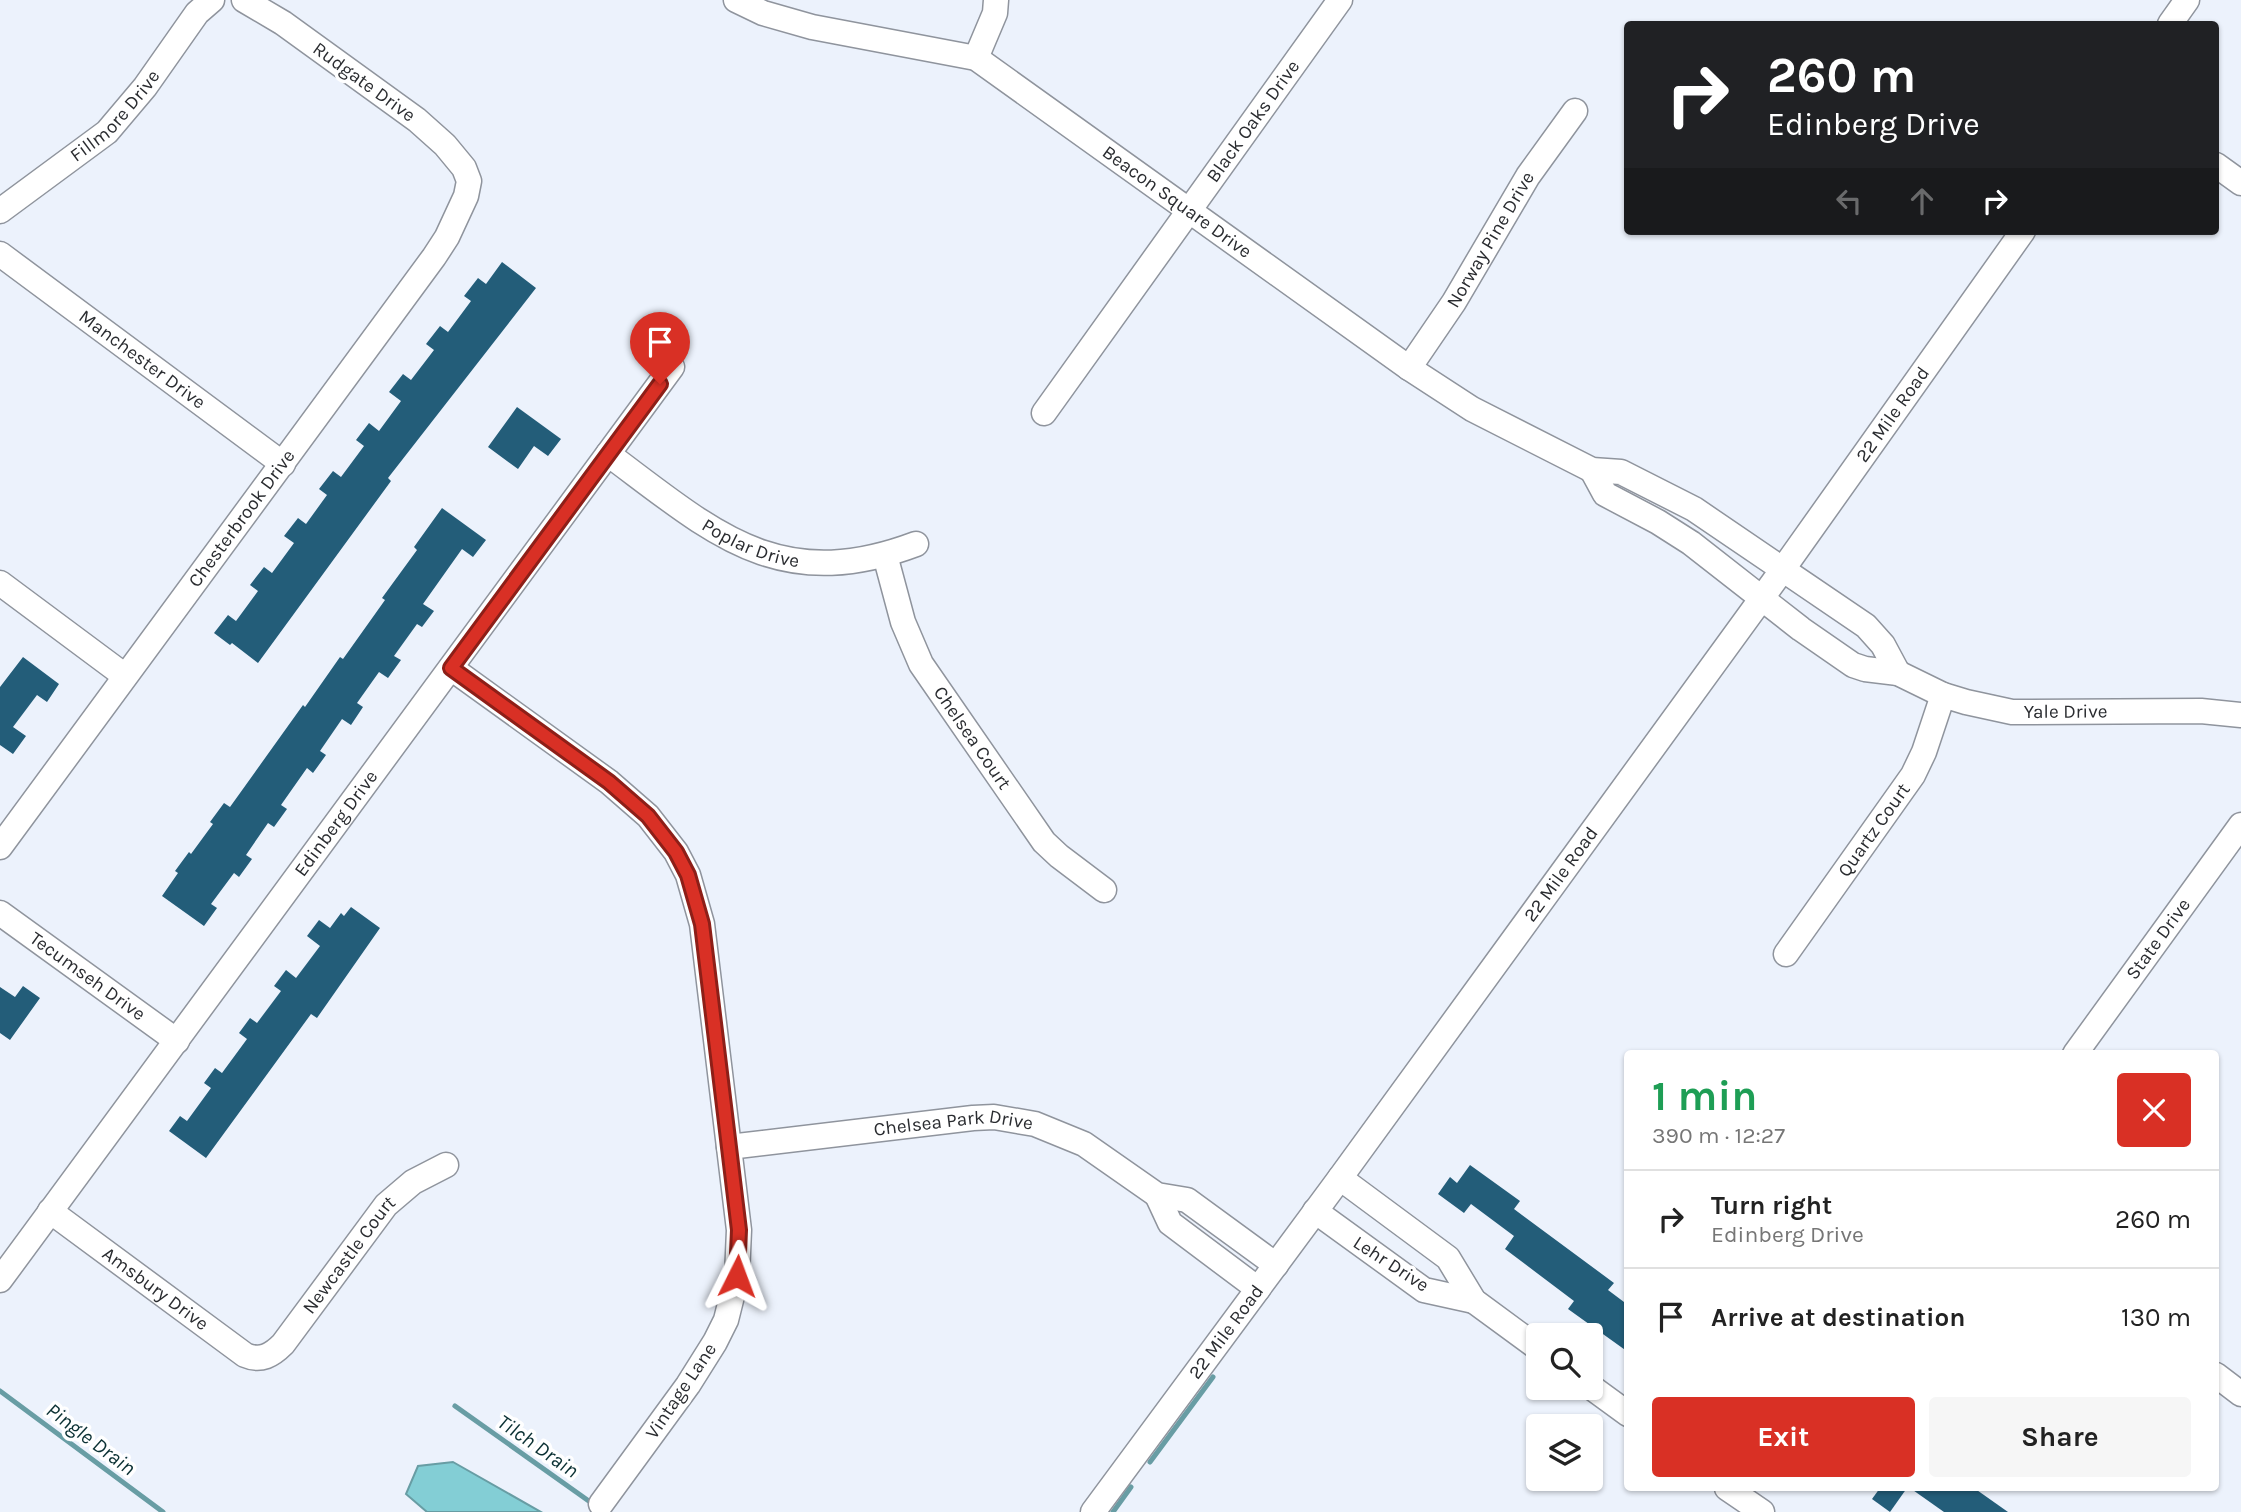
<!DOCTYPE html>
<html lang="en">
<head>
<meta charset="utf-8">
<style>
  :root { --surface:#fff; --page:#f6f6f6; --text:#222; --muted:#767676; --line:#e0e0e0; --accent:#d93025 }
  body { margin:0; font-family:Karla,sans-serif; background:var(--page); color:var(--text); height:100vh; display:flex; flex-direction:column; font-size:26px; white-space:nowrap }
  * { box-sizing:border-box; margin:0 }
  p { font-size:23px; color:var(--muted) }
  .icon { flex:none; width:38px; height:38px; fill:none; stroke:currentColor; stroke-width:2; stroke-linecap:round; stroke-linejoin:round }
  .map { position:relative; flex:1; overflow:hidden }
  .side { position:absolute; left:1624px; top:1050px; width:595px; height:441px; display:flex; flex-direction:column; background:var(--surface); border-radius:7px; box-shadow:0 2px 5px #0004 }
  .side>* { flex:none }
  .hud { position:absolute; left:1624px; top:21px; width:595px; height:214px; border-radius:7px; box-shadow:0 2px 5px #0004; background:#202124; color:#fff; overflow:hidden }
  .controls { position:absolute; left:1526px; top:1323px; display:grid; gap:14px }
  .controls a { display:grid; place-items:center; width:77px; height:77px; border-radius:7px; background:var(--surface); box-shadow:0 2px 5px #0004; font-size:35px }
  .pin { position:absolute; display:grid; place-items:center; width:60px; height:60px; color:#fff; margin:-72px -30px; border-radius:50% 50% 50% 0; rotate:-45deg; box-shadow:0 0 7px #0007 }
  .pin .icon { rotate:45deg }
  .me { position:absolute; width:77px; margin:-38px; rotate:3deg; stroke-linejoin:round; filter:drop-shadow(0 0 5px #0008) }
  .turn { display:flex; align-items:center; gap:24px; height:147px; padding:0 28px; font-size:32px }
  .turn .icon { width:91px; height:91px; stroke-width:2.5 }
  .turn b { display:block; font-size:49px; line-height:60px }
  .lanes { display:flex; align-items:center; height:66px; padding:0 28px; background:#0003; justify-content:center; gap:35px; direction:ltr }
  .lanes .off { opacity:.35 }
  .round { display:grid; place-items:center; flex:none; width:74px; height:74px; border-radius:7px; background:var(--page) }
  .headline { display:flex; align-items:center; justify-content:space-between; height:119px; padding:0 28px }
  h1 { font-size:42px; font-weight:700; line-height:52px; color:#1e9e55 }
  .primary-button { display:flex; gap:14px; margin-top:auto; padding:14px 28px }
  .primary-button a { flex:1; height:80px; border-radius:7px; background:var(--accent); color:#fff; font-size:28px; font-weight:700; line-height:80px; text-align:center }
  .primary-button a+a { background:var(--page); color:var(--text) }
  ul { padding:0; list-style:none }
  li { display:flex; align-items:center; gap:21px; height:98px; padding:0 28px; border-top:2px solid var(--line) }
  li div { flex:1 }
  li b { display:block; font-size:26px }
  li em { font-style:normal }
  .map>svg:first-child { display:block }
  .water { fill:#83ced5; stroke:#689da4; stroke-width:2 }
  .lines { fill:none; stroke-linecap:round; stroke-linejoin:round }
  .stream { stroke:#689da4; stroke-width:5 }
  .building { fill:#235d79 }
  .minor-casing { stroke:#8f949d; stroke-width:27 }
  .minor { stroke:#fff; stroke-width:24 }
  .route-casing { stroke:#8d1f18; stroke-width:18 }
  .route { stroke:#d93025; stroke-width:12 }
  .labels { text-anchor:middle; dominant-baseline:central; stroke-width:7; stroke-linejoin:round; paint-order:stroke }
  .street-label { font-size:19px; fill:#2a2c30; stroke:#fff }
  .water-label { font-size:21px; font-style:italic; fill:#0a3033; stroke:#fff }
</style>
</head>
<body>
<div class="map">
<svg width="2241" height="1512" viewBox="0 0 2241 1512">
  <rect width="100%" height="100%" fill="#ecf2fc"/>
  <path class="water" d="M453,1462L541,1512H427L406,1494L418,1466Z"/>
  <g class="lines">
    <g class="stream">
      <path d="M0,1391L163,1512"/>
      <path d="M455,1406L593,1504"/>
      <path d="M1150,1462L1213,1377"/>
      <path d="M1113,1512L1131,1487"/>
    </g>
  </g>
  <g class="building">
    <path d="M502,262L536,288L388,478L391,481L258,663L232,643L230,645L214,633L228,615L236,621L258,591L250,585L264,567L272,573L294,543L284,536L298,518L306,524L327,495L319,489L333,471L341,477L364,446L356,440L369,423L379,431L401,401L389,392L403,374L411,380L434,350L426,344L440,326L448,332L471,301L464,296L478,278L486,284Z"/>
    <path d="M517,407L561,439L548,456L534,446L518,469L488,447Z"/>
    <path d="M442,508L486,540L473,557L462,549L423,604L434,611L422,627L417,624L394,656L401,660L388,678L379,672L357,703L363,707L351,725L342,719L320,751L326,755L313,773L307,768L281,805L287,809L274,827L268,823L246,855L252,859L239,877L234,873L211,904L217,908L204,926L162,896L178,873L175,871L189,852L191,854L213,824L210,822L224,803L230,807L303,705L305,707L340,657L343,659L385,600L382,598L417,550L414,547Z"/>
    <path d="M23,657L59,684L47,702L37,695L13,727L26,736L13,754L0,745V687Z"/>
    <path d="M351,907L380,928L317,1018L311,1014L206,1158L169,1131L180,1116L187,1121L211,1088L204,1083L215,1068L222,1073L247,1039L239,1033L250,1018L257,1023L281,991L274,986L286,970L296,978L320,946L307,936L319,920L330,928L341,913L344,916Z"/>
    <path d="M23,986L40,998L10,1040L0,1033V987L15,997Z"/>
    <path d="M1470,1165L1520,1201L1514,1209L1614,1283L1608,1290L1628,1305V1352L1568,1309L1574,1301L1505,1249L1514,1236L1471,1204L1464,1213L1438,1194L1450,1177L1457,1183Z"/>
    <path d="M1880,1488H1907L1890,1512L1872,1499Z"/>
    <path d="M1910,1488H1974L2008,1512H1944Z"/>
  </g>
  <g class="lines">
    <defs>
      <g id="minor">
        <path id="s1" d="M736,0L763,13L812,27L976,58L1409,368L1472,409L1592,470L1621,472L1694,509L1866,626L1883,645L1898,673"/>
        <path d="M2170,24L2187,0"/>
        <path d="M976,58L995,13L996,0"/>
        <path d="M2216,165L2241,183"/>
        <path id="s2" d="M0,211L107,132L145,87L197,13L212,0"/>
        <path id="s3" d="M0,254L283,464"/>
        <path id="s4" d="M1409,368L1454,302L1528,176L1575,111"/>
        <path id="s5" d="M1044,413L1340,0"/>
        <path id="s6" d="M608,454C713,532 778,596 916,544"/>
        <path id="s7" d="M1592,470L1605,494L1658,522L1691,543L1801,629L1853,665L1865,669L1898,673L1943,695L1966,702L2012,712L2201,711L2241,715"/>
        <path id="s8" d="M885,555L903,622L921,664L1044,842L1059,856L1104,890"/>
        <path d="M0,583L125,676"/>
        <path d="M451,668L609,782L648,816L676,852L688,875L702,924L739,1230L737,1276L726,1320L715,1342L688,1385L601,1504"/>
        <path id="s9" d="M0,847L434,257L447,237L466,196L469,181L464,168L445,145L417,120L283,23L244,0"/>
        <path id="s10" d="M0,913L177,1041"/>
        <path id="s11" d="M1786,954L1913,775L1924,752L1943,695"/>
        <path id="s12" d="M2075,1054L2241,825"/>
        <path id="s13" d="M729,1147L973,1118L994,1117L1035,1124L1084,1144L1157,1195L1187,1200L1276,1265"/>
        <path d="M1340,1178L1448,1258L1474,1301L1538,1348"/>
        <path d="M1157,1195L1170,1223L1258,1289"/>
        <path id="s14" d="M50,1211L245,1355C261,1362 272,1355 283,1344L386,1205L413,1182L446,1165"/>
        <path d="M1315,1211L1424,1290L1474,1301"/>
        <path id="s15" d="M0,1280L672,367"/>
        <path d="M2216,1375L2241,1394"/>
        <path d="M1591,1387L1628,1414"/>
        <path d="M1727,1488L1762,1512"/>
        <path id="s16" d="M1093,1512L1340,1178L1783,569L2023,231"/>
      </g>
    </defs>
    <use href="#minor" class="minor-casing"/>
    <use href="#minor" class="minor"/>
  </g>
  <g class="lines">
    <defs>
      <path id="route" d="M660,384L451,668L609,782L648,816L676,852L688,875L702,924L739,1230L737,1276"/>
    </defs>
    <use href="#route" class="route-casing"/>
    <use href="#route" class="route"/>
  </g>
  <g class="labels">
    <g class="street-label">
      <text transform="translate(364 82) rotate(36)">Rudgate Drive</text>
      <text stroke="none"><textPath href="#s2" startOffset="150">Fillmore Drive</textPath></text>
      <text stroke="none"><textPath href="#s5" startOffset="359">Black Oaks Drive</textPath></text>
      <text stroke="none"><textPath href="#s1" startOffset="495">Beacon Square Drive</textPath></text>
      <text stroke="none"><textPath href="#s4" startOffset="152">Norway Pine Drive</textPath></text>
      <text stroke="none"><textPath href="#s3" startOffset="177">Manchester Drive</textPath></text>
      <text stroke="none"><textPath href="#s16" startOffset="1358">22 Mile Road</textPath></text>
      <text stroke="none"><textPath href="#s9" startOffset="408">Chesterbrook Drive</textPath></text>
      <text stroke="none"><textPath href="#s6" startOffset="170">Poplar Drive</textPath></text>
      <text stroke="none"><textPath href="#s7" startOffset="550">Yale Drive</textPath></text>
      <text stroke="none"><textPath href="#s8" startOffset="205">Chelsea Court</textPath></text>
      <text stroke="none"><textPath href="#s15" startOffset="567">Edinberg Drive</textPath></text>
      <text stroke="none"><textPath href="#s11" startOffset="152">Quartz Court</textPath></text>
      <text stroke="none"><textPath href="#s16" startOffset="791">22 Mile Road</textPath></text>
      <text stroke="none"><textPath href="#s12" startOffset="142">State Drive</textPath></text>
      <text stroke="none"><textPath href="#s10" startOffset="108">Tecumseh Drive</textPath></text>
      <text stroke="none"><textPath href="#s13" startOffset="226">Chelsea Park Drive</textPath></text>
      <text stroke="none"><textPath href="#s14" startOffset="396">Newcastle Court</textPath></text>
      <text transform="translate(1391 1264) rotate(33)">Lehr Drive</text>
      <text stroke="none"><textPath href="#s14" startOffset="131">Amsbury Drive</textPath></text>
      <text stroke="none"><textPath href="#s16" startOffset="224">22 Mile Road</textPath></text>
      <text transform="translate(681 1391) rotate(-56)">Vintage Lane</text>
    </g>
    <g class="water-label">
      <text transform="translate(91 1439) rotate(37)">Pingle Drain</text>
      <text transform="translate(538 1446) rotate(35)">Tilch Drain</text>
    </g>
  </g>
</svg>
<div class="controls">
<a><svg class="icon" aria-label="search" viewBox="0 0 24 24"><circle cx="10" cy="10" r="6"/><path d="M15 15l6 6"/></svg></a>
<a><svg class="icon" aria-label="layers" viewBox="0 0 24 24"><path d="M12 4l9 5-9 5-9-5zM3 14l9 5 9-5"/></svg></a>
</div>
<div class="pin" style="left:660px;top:384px;background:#d93025"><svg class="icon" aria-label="arrive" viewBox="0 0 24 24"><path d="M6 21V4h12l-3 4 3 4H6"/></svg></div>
<svg class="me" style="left:737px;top:1276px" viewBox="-20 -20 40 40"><path d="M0-17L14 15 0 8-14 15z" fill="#d93025" stroke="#fff" stroke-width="4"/></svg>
<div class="hud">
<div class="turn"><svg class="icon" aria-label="right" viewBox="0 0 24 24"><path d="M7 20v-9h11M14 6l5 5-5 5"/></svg><div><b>260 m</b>Edinberg Drive</div></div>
<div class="lanes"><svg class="icon off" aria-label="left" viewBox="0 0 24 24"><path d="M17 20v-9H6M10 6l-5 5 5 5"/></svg><svg class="icon off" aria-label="ahead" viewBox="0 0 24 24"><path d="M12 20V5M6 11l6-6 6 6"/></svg><svg class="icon" aria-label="right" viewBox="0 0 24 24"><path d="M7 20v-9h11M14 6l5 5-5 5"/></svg></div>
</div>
<section class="side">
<div class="headline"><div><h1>1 min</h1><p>390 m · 12:27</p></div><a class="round" style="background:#d93025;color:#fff"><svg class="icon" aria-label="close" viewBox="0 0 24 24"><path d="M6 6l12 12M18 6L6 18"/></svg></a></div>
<ul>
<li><svg class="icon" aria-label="right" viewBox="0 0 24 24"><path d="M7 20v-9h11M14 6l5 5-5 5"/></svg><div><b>Turn right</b><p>Edinberg Drive</p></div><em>260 m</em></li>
<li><svg class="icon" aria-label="arrive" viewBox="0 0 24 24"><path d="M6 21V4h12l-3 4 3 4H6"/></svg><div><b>Arrive at destination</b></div><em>130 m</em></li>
</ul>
<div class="primary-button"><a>Exit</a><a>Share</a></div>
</section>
</div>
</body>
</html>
